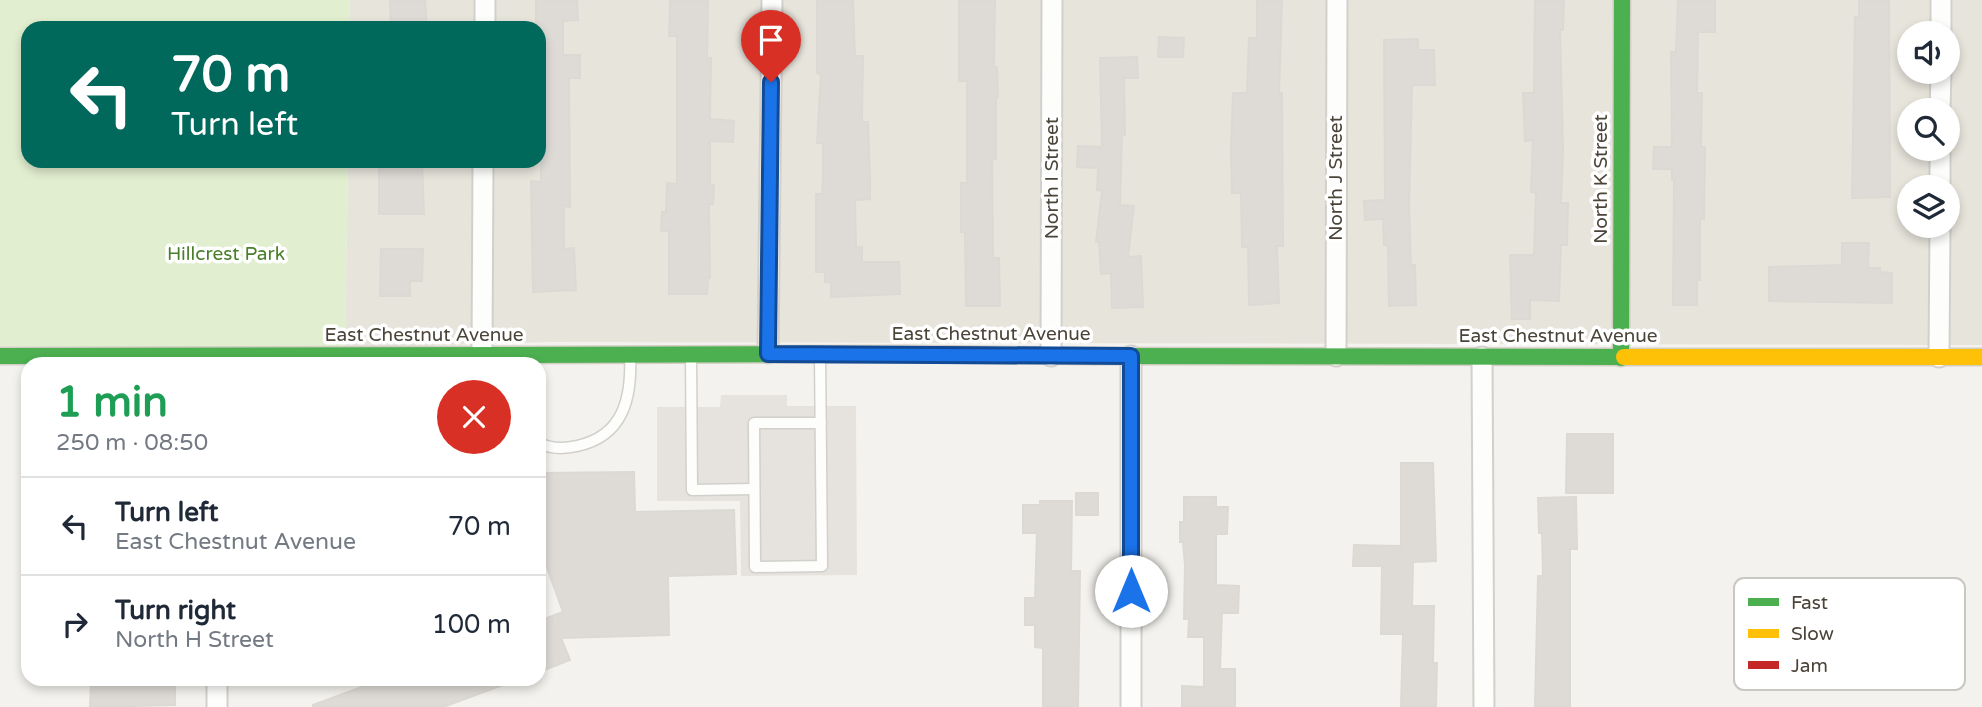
<!DOCTYPE html>
<html lang="en">
<head>
<meta charset="utf-8">
<style>
  :root { --surface:#fff; --page:#f2f2f3; --text:#1f2937; --muted:#747a83; --line:#e0e1e3 }
  body { margin:0; font-family:"Varela Round",sans-serif; background:var(--page); color:var(--text); height:100vh; display:flex; flex-direction:column; font-size:26px; white-space:nowrap }
  * { box-sizing:border-box; margin:0 }
  p { font-size:23px; color:var(--muted) }
  .icon { flex:none; width:38px; height:38px; fill:none; stroke:currentColor; stroke-width:2; stroke-linecap:round; stroke-linejoin:round }
  .map { position:relative; flex:1; overflow:hidden }
  .details { position:absolute; left:21px; top:357px; width:525px; height:329px; display:flex; flex-direction:column; background:var(--surface); border-radius:21px; box-shadow:0 4px 10px #0003 }
  .details>* { flex:none }
  .guide { position:absolute; left:21px; top:21px; width:525px; height:147px; border-radius:21px; box-shadow:0 4px 10px #0003; background:#00695c; color:#fff; overflow:hidden }
  .tools { position:absolute; left:1897px; top:21px; display:grid; gap:14px }
  .tools a { display:grid; place-items:center; width:63px; height:63px; border-radius:50%; background:var(--surface); box-shadow:0 4px 10px #0003; font-size:35px }
  .pin { position:absolute; display:grid; place-items:center; width:60px; height:60px; color:#fff; margin:-72px -30px; border-radius:50% 50% 50% 0; rotate:-45deg; box-shadow:0 0 7px #0007 }
  .pin .icon { rotate:45deg }
  .me { position:absolute; width:77px; margin:-38px; rotate:0deg; stroke-linejoin:round; filter:drop-shadow(0 0 5px #0008) }
  .turn { display:flex; align-items:center; gap:24px; height:147px; padding:0 35px; font-size:32px }
  .turn .icon { width:91px; height:91px; stroke-width:2.5 }
  .turn b { display:block; font-size:49px; line-height:60px }
  .round { display:grid; place-items:center; flex:none; width:74px; height:74px; border-radius:37px; background:var(--page) }
  .head { display:flex; align-items:center; justify-content:space-between; height:119px; padding:0 35px }
  h1 { font-size:42px; font-weight:700; line-height:52px; color:#1e9e55 }
  ul { padding:0; list-style:none }
  li { display:flex; align-items:center; gap:21px; height:98px; padding:0 35px; border-top:2px solid var(--line) }
  li div { flex:1 }
  li b { display:block; font-size:26px }
  li em { font-style:normal }
  .map>svg:first-child { display:block }
  .residential { fill:#e7e4dc; fill-rule:evenodd }
  .green { fill:#e1eecf }
  .parking { fill:#e6e3df }
  .building { fill:#dedbd6; stroke:#dcd9d4; stroke-width:2 }
  .lines { fill:none; stroke-linecap:round; stroke-linejoin:round }
  .lane-casing { stroke:#d2d0cb; stroke-width:13 }
  .street-casing { stroke:#d2d0cb; stroke-width:23 }
  .fast-casing { stroke:#d3cfc5; stroke-width:19 }
  .slow-casing { stroke:#d3cfc5; stroke-width:19 }
  .jam-casing { stroke:#d3cfc5; stroke-width:19 }
  .lane { stroke:#fdfdfc; stroke-width:10 }
  .street { stroke:#fdfdfc; stroke-width:19 }
  .fast { stroke:#4caf50; stroke-width:16 }
  .slow { stroke:#ffc107; stroke-width:16 }
  .jam { stroke:#c62828; stroke-width:16 }
  .route-casing { stroke:#114b97; stroke-width:18 }
  .route { stroke:#1a73e8; stroke-width:12 }
  .labels { text-anchor:middle; dominant-baseline:central; stroke-width:7; stroke-linejoin:round; paint-order:stroke }
  .street-label { font-size:19px; fill:#4b4439; stroke:#fff }
  .park-label { font-size:19px; fill:#4a7f2a; stroke:#fff }
  .key { fill:#fff; stroke:#c9c7c4; stroke-width:2 }
  .key-label { font-size:19px; fill:#4b4439 }
</style>
</head>
<body>
<div class="map">
<svg width="1982" height="707" viewBox="0 0 1982 707">
  <rect width="100%" height="100%" fill="#f4f2ee"/>
  <path class="residential" d="M350,0H1982V345L554,342L345,348L348,161H539V28H349ZM1909,33H1948V72H1909ZM1909,110H1948V149H1909ZM1909,187H1948V226H1909Z"/>
  <path class="green" d="M0,0H350L349,28H28V161H348L345,348L0,346Z"/>
  <path class="parking" d="M721,395H787V406H856L857,575L741,576L740,501H657V407H720Z"/>
  <g class="building">
    <path d="M390,0H425L427,28H391Z"/>
    <path d="M536,0H577L578,20L563,21V55H580V78H569L570,207L564,206V249L574,248L576,290L533,292L531,181L541,182V145H539V28H536Z"/>
    <path d="M670,0H708L707,58H711L710,119L734,121L733,142L710,141V185H714L713,204H709L710,278H708L707,294H669V231H661L662,212H666L667,183L677,184V36H669Z"/>
    <path d="M817,0H853L855,56H863L862,122H868L870,179V199L855,200L856,248L862,247V262H899L900,294L831,297V282H825V272H816V194H822L823,179V143H817L821,74L817,73Z"/>
    <path d="M959,0H995L994,67H997L998,97H996V159H992L993,258H999L1000,306H966L965,232H961V183H967V81H959Z"/>
    <path d="M1257,0H1282L1279,93H1282L1283,246H1277L1279,303L1249,305L1248,247H1242L1241,193H1232L1231,152L1233,93H1247L1249,38H1257Z"/>
    <path d="M1535,0H1564L1563,30H1560L1563,148L1561,203H1568L1567,245H1561L1559,301L1530,300V319H1512L1510,255H1534L1536,193L1531,192L1533,140L1525,141L1523,93H1534Z"/>
    <path d="M1678,0H1715V32H1698L1697,93H1702L1701,147H1705L1704,219H1700V280H1697V305H1673L1674,180H1672V169H1653L1654,147H1672L1671,52H1676Z"/>
    <path d="M1859,0H1889L1890,197L1852,198L1855,17H1859Z"/>
    <path d="M1159,37L1184,38L1183,57H1158Z"/>
    <path d="M1418,39V50H1434L1435,85H1412L1409,206L1411,265H1415L1416,305L1389,306L1388,245H1384L1383,219L1365,220L1364,201L1385,200L1384,40Z"/>
    <path d="M1137,57L1138,78H1124L1125,135H1122L1120,205L1134,206L1128,257L1141,256L1143,307L1112,308L1111,273L1101,274L1099,242H1096L1102,191L1097,190L1098,168L1077,167L1078,146L1102,147L1100,58Z"/>
    <path d="M379,161H422L424,214H379Z"/>
    <path d="M1842,243H1869L1868,268H1880V272L1892,273V303L1769,301V267L1842,265Z"/>
    <path d="M381,249H423L422,281H410V296H380Z"/>
    <path d="M1567,434H1613V493H1566Z"/>
    <path d="M1401,463H1433L1436,561L1413,562L1412,606H1434L1433,663H1437L1436,707H1401L1403,634H1381L1382,566H1353L1354,545L1401,546Z"/>
    <path d="M634,472L635,512L734,510L736,574L668,576L669,635L561,638L570,660L539,672V621L563,612L539,545V473Z"/>
    <rect x="1076" y="493" width="22" height="22"/>
    <path d="M1184,497H1216V507H1228L1227,534H1216V585L1239,586L1238,613H1222L1220,669H1235V707H1182V686L1204,687V637H1188L1189,619H1184L1185,565L1183,542H1180V522H1184Z"/>
    <path d="M1576,497L1577,549H1570V707H1535L1538,576H1543L1542,533H1539L1538,498Z"/>
    <path d="M1040,501H1072L1071,571H1080L1078,707H1043V648L1035,647V625H1025V598H1035L1037,533H1023V505H1040Z"/>
    <path d="M383,679H513L514,681L443,707H313V705Z"/>
    <path d="M91,682L175,683V705L90,707Z"/>
  </g>
  <g class="lines">
    <defs>
      <g id="lane">
        <path d="M691,354L692,490L754,489"/>
        <path d="M820,354L822,566L755,567L754,423H821"/>
        <path d="M539,443C551,449 564,449 577,446C624,436 632,397 630,355"/>
      </g>
      <g id="street">
        <path d="M485,28V0"/>
        <path d="M1941,33V0"/>
        <path d="M1940,110L1941,72"/>
        <path d="M1940,187V149"/>
        <path d="M768,353L772,0"/>
        <path d="M482,355L483,161"/>
        <path d="M1051,356L1052,0"/>
        <path d="M1131,356V707"/>
        <path d="M1336,356L1337,0"/>
        <path d="M1482,357L1484,707"/>
        <path d="M1939,357L1940,226"/>
        <path d="M217,679V707"/>
      </g>
      <g id="fast">
        <path d="M0,356L907,354"/>
        <path d="M1094,356L1624,357"/>
        <path d="M1621,358L1622,0"/>
      </g>
      <path id="slow" d="M1624,357H1982"/>
      <path id="jam" d="M907,354L1094,356"/>
    </defs>
    <use href="#lane" class="lane-casing"/>
    <use href="#street" class="street-casing"/>
    <use href="#fast" class="fast-casing"/>
    <use href="#slow" class="slow-casing"/>
    <use href="#jam" class="jam-casing"/>
    <use href="#lane" class="lane"/>
    <use href="#street" class="street"/>
    <use href="#fast" class="fast"/>
    <use href="#slow" class="slow"/>
    <use href="#jam" class="jam"/>
  </g>
  <g class="lines">
    <defs>
      <path id="route" d="M771,82L768,354L1131,356V591"/>
    </defs>
    <use href="#route" class="route-casing"/>
    <use href="#route" class="route"/>
  </g>
  <g class="labels">
    <g class="street-label">
      <text transform="translate(1052 178) rotate(-90)">North I Street</text>
      <text transform="translate(1336 178) rotate(-90)">North J Street</text>
      <text transform="translate(1601 179) rotate(-90)">North K Street</text>
      <text x="991" y="334">East Chestnut Avenue</text>
      <text x="424" y="335">East Chestnut Avenue</text>
      <text x="1558" y="336">East Chestnut Avenue</text>
    </g>
    <g class="park-label">
      <text x="226" y="254">Hillcrest Park</text>
    </g>
  </g>
  <rect x="1734" y="578" width="231" height="112" rx="10" class="key"/>
  <rect x="1748" y="598" width="31" height="8" fill="#4caf50"/>
  <rect x="1748" y="629" width="31" height="9" fill="#ffc107"/>
  <rect x="1748" y="661" width="31" height="8" fill="#c62828"/>
  <g class="key-label">
    <text x="1791" y="609">Fast</text>
    <text x="1791" y="640">Slow</text>
    <text x="1791" y="672">Jam</text>
  </g>
</svg>
<div class="tools">
<a><svg class="icon" aria-label="sound" viewBox="0 0 24 24"><path d="M4 9h4l5-4v14l-5-4H4zM17 9q2 3 0 6"/></svg></a>
<a><svg class="icon" aria-label="search" viewBox="0 0 24 24"><circle cx="10" cy="10" r="6"/><path d="M15 15l6 6"/></svg></a>
<a><svg class="icon" aria-label="layers" viewBox="0 0 24 24"><path d="M12 4l9 5-9 5-9-5zM3 14l9 5 9-5"/></svg></a>
</div>
<div class="pin" style="left:771px;top:82px;background:#d93025"><svg class="icon" aria-label="arrive" viewBox="0 0 24 24"><path d="M6 21V4h12l-3 4 3 4H6"/></svg></div>
<svg class="me" style="left:1131px;top:591px" viewBox="-20 -20 40 40"><circle r="19" fill="#fff"/><path d="M0-13L10 11 0 6-10 11z" fill="#1a73e8"/></svg>
<div class="guide">
<div class="turn"><svg class="icon" aria-label="left" viewBox="0 0 24 24"><path d="M17 20v-9H6M10 6l-5 5 5 5"/></svg><div><b>70 m</b>Turn left</div></div>
</div>
<section class="details">
<div class="head"><div><h1>1 min</h1><p>250 m · 08:50</p></div><a class="round" style="background:#d93025;color:#fff"><svg class="icon" aria-label="close" viewBox="0 0 24 24"><path d="M6 6l12 12M18 6L6 18"/></svg></a></div>
<ul>
<li><svg class="icon" aria-label="left" viewBox="0 0 24 24"><path d="M17 20v-9H6M10 6l-5 5 5 5"/></svg><div><b>Turn left</b><p>East Chestnut Avenue</p></div><em>70 m</em></li>
<li><svg class="icon" aria-label="right" viewBox="0 0 24 24"><path d="M7 20v-9h11M14 6l5 5-5 5"/></svg><div><b>Turn right</b><p>North H Street</p></div><em>100 m</em></li>
</ul>
</section>
</div>
</body>
</html>
